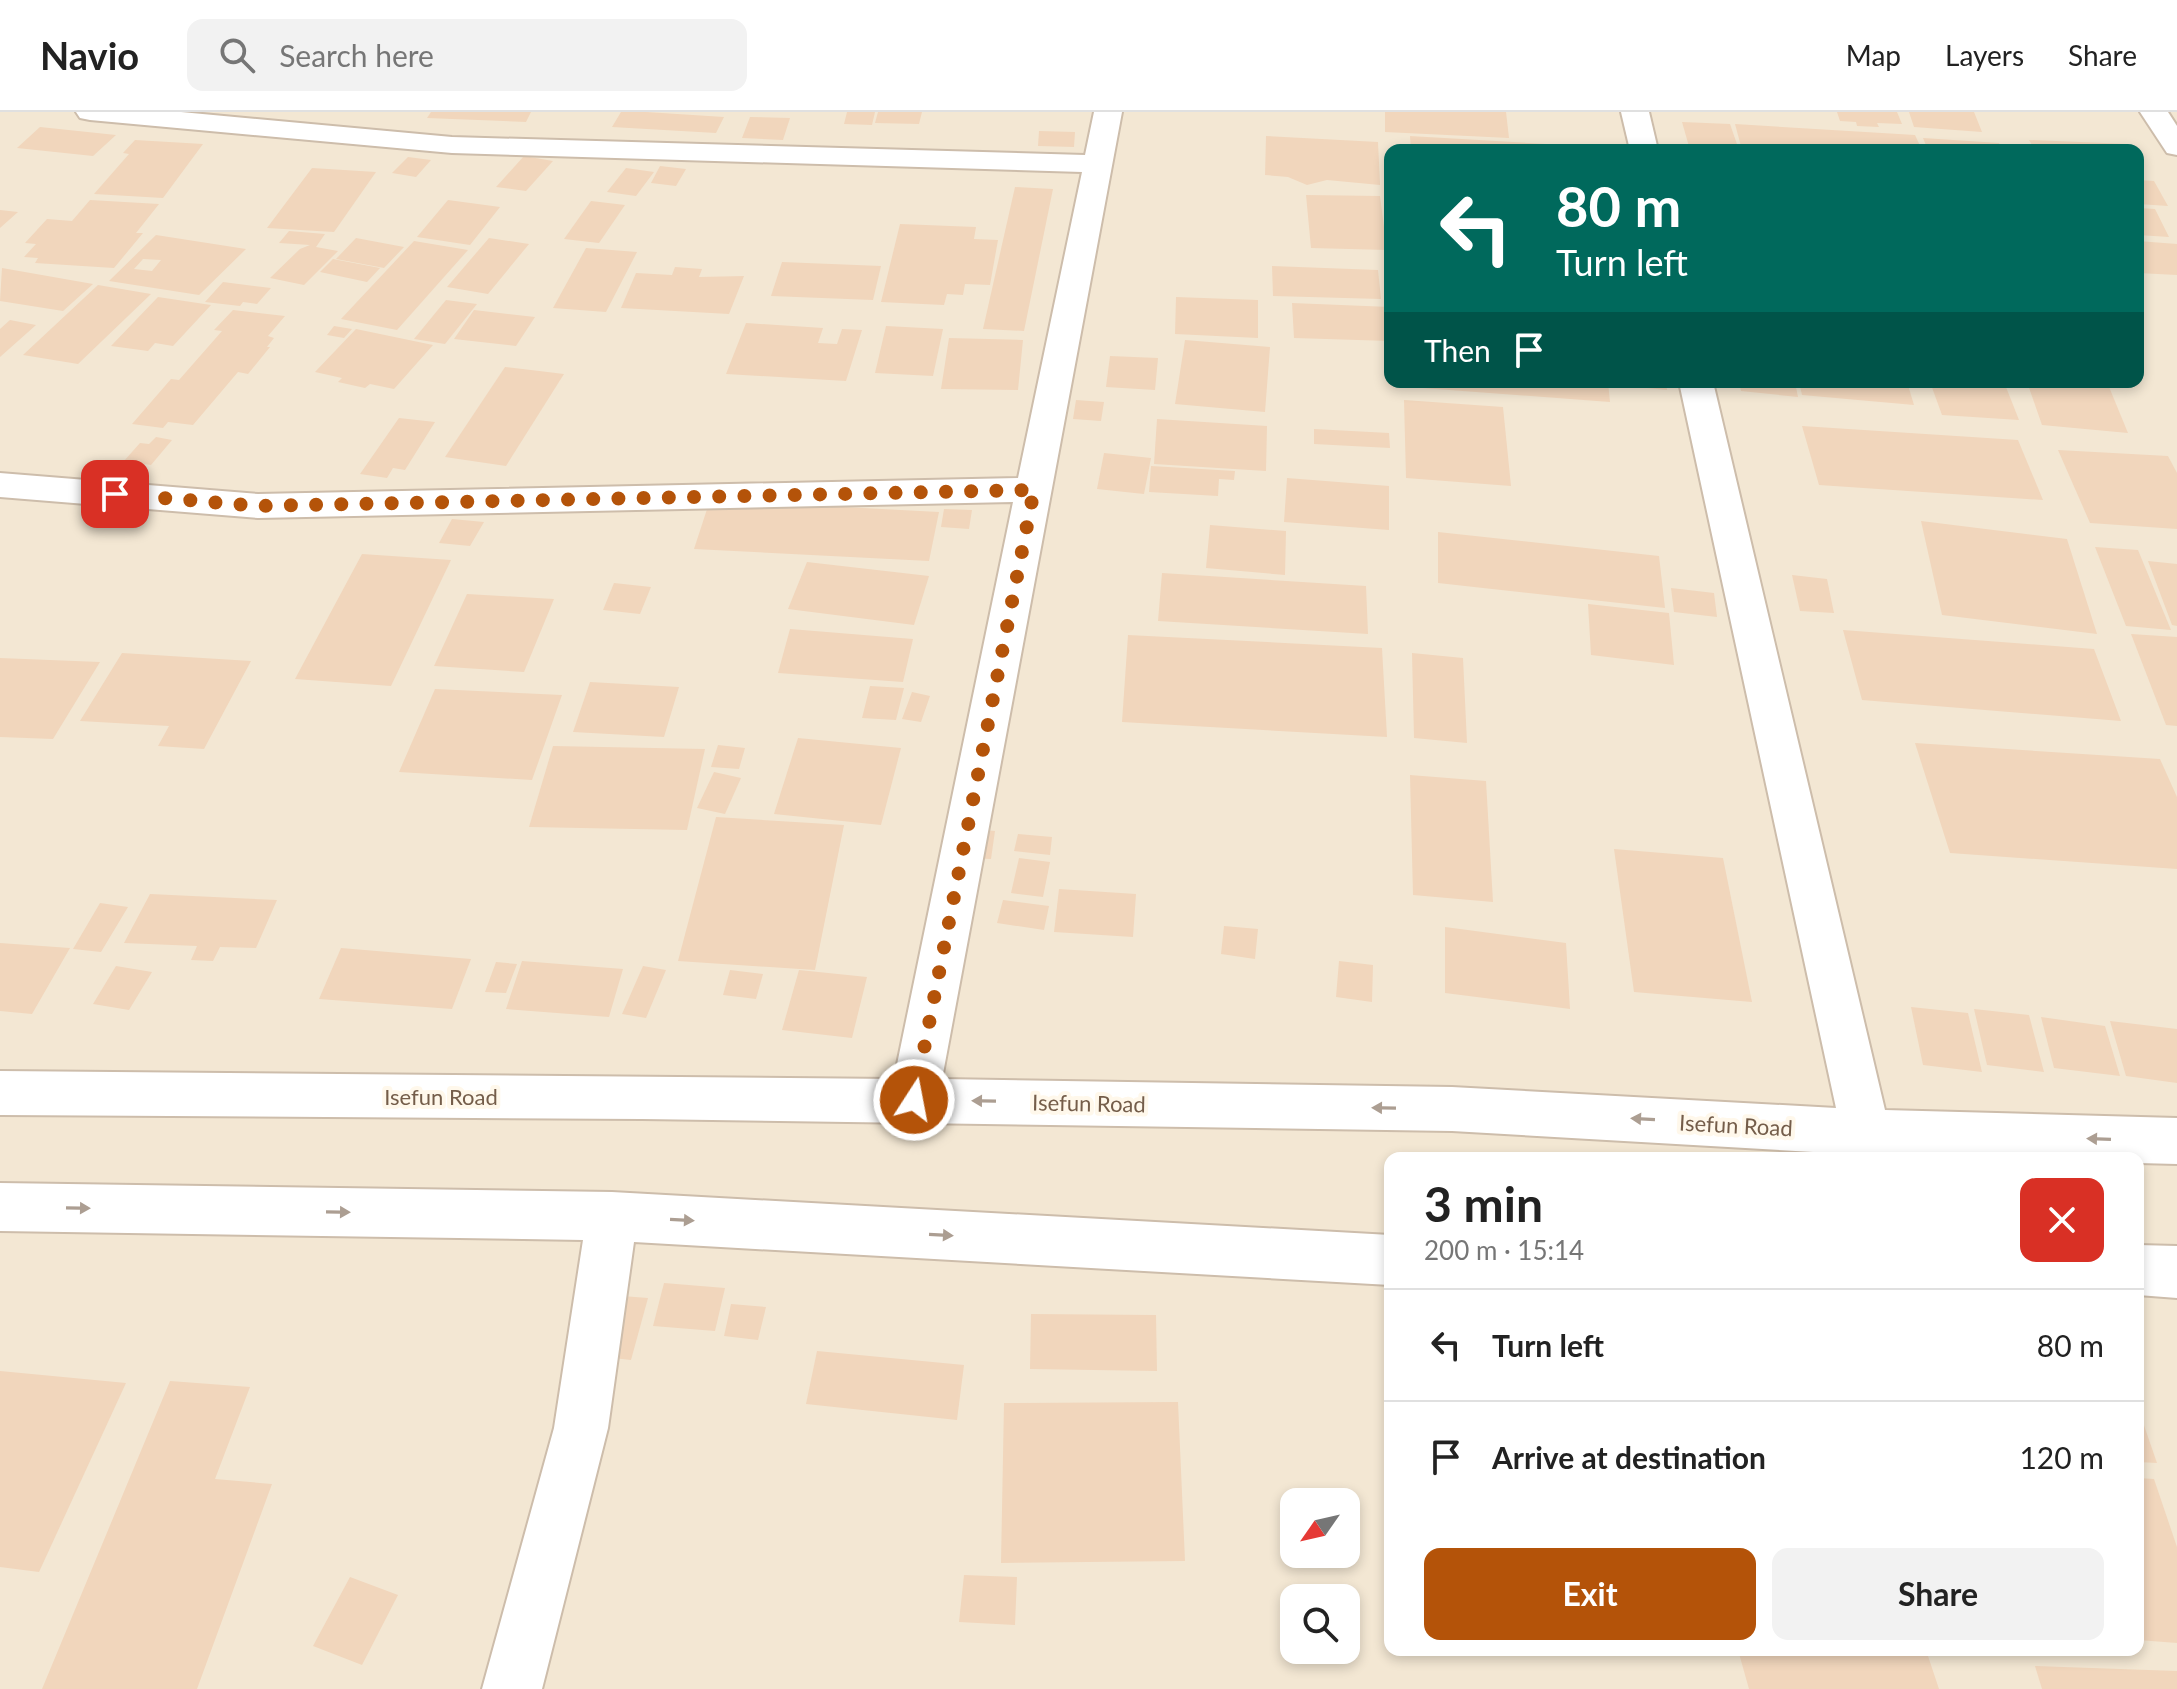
<!DOCTYPE html>
<html lang="en">
<head>
<meta charset="utf-8">
<style>
  :root { --surface:#fff; --page:#f2f2f2; --text:#222; --muted:#767676; --line:#e0e0e0; --accent:#b45309 }
  body { margin:0; font-family:Lato,sans-serif; background:var(--page); color:var(--text); height:100vh; display:flex; flex-direction:column; font-size:30px; white-space:nowrap }
  * { box-sizing:border-box; margin:0 }
  p { font-size:26px; color:var(--muted) }
  .icon { flex:none; width:44px; height:44px; fill:none; stroke:currentColor; stroke-width:2; stroke-linecap:round; stroke-linejoin:round }
  .map { position:relative; flex:1; overflow:hidden }
  .sheet { position:absolute; left:1384px; top:1040px; width:760px; height:504px; display:flex; flex-direction:column; background:var(--surface); border-radius:16px; box-shadow:0 4px 12px #0003 }
  .sheet>* { flex:none }
  .hud { position:absolute; left:1384px; top:32px; width:760px; height:244px; border-radius:16px; box-shadow:0 4px 12px #0003; background:#00695c; color:#fff; overflow:hidden }
  .needle { width:52px; rotate:236deg }
  .buttons { position:absolute; left:1280px; top:1376px; display:grid; gap:16px }
  .buttons a { display:grid; place-items:center; width:80px; height:80px; border-radius:16px; background:var(--surface); box-shadow:0 4px 12px #0003; font-size:40px }
  .pin { position:absolute; display:grid; place-items:center; width:68px; height:68px; color:#fff; margin:-34px; border-radius:16px; box-shadow:0 4px 12px #0006 }
  .me { position:absolute; width:88px; margin:-44px; rotate:11deg; stroke-linejoin:round; filter:drop-shadow(0 0 6px #0008) }
  .turn { display:flex; align-items:center; gap:28px; height:168px; padding:0 40px; font-size:36px }
  .turn .icon { width:104px; height:104px; stroke-width:2.5 }
  .turn b { display:block; font-size:56px; line-height:68px }
  .then { display:flex; align-items:center; height:76px; padding:0 40px; background:#0003; gap:16px; font-size:30px }
  .round { display:grid; place-items:center; flex:none; width:84px; height:84px; border-radius:16px; background:var(--page) }
  .overview { display:flex; align-items:center; justify-content:space-between; height:136px; padding:0 40px }
  h1 { font-size:48px; font-weight:700; line-height:60px }
  .cta { display:flex; gap:16px; margin-top:auto; padding:16px 40px }
  .cta a { flex:1; height:92px; border-radius:16px; background:var(--accent); color:#fff; font-size:32px; font-weight:700; line-height:92px; text-align:center }
  .cta a+a { background:var(--page); color:var(--text) }
  ul { padding:0; list-style:none }
  li { display:flex; align-items:center; gap:24px; height:112px; padding:0 40px; border-top:2px solid var(--line) }
  li div { flex:1 }
  li b { display:block; font-size:30px }
  li em { font-style:normal }
  header { display:flex; align-items:center; gap:48px; box-sizing:border-box; height:112px; padding:0 40px; background:var(--surface); border-bottom:2px solid var(--line) }
  header strong { font-size:38px }
  nav { display:flex; gap:44px; margin-inline-start:auto; font-size:28px }
  .search { width:560px; height:72px; background:var(--page); display:flex; align-items:center; gap:20px; box-sizing:border-box; padding:0 28px; border-radius:16px; color:var(--muted); font-size:30px }
  .map>svg:first-child { display:block }
  .residential { fill:#f3e7d3; fill-rule:evenodd }
  .building { fill:#f1d6bc; fill-rule:evenodd }
  .lines { fill:none; stroke-linecap:round; stroke-linejoin:round }
  .minor-casing { stroke:#cdbdab; stroke-width:4 }
  .minor { fill:#fff; fill-rule:evenodd }
  .oneway { fill:#ac9e92 }
  .route { stroke:#b45309; stroke-width:14; stroke-dasharray:0 25.2 }
  .labels { text-anchor:middle; dominant-baseline:central; stroke-width:8; stroke-linejoin:round; paint-order:stroke }
  .street-label { font-size:22px; fill:#745d4a; stroke:#fff8eb }
</style>
</head>
<body>
<header>
<strong>Navio</strong>
<div class="search"><svg class="icon" aria-label="search" viewBox="0 0 24 24"><circle cx="10" cy="10" r="6"/><path d="M15 15l6 6"/></svg>Search here</div>
<nav><a>Map</a><a>Layers</a><a>Share</a></nav>
</header>
<div class="map">
<svg width="2177" height="1577" viewBox="0 0 2177 1577">
  <rect width="100%" height="100%" fill="#fcf5e4"/>
  <path class="residential" d="M0,0H2177V1577H0ZM1390,38H2138V270H1390ZM1390,1046H2138V1538H1390ZM1294,1390H1346V1442H1294ZM1294,1486H1346V1538H1294Z"/>
  <g class="building">
    <path d="M431,0H531L526,10L427,6Z"/>
    <path d="M621,0H646L724,5L716,21L612,15Z"/>
    <path d="M847,0H875L872,13L844,12Z"/>
    <path d="M878,0H922L919,12L875,11Z"/>
    <path d="M1385,0H1506L1509,26L1385,20Z"/>
    <path d="M1837,0H1897L1902,12L1877,11L1879,15L1857,14L1856,10L1840,9Z"/>
    <path d="M1909,0H1974L1982,20L1914,15Z"/>
    <path d="M750,5L790,6L783,28L742,26Z"/>
    <path d="M1682,10L1730,12L1739,38H1690Z"/>
    <path d="M1735,12L1915,23L1922,38H1742Z"/>
    <path d="M40,15L116,23L93,44L17,36Z"/>
    <path d="M1039,19L1075,20L1074,35L1038,34Z"/>
    <path d="M1266,24L1378,30L1380,73L1327,68L1307,73L1288,65L1265,63Z"/>
    <path d="M1410,24L1564,33L1565,38H1411Z"/>
    <path d="M1923,26L1999,31L2002,38H1928Z"/>
    <path d="M135,28L203,32L163,86L94,82L129,42L123,41Z"/>
    <path d="M2029,28L2128,32L2131,38H2035Z"/>
    <path d="M524,44L553,49L526,79L496,75Z"/>
    <path d="M408,45L431,48L416,65L392,61Z"/>
    <path d="M660,54L686,57L676,74L651,71Z"/>
    <path d="M312,56L376,60L334,120L267,116Z"/>
    <path d="M626,56L654,60L636,84L607,80Z"/>
    <path d="M2138,68L2154,69L2168,94L2138,92Z"/>
    <path d="M1015,75L1053,77L1024,219L983,217Z"/>
    <path d="M1306,83L1380,84L1387,138L1311,136Z"/>
    <path d="M90,88L159,92L136,121H143L114,156L35,151L38,146L24,145L36,132L25,131L47,107L72,109Z"/>
    <path d="M448,88L500,95L470,133L417,125Z"/>
    <path d="M591,89L625,93L599,131L564,127Z"/>
    <path d="M2138,96L2155,97L2169,125L2138,123Z"/>
    <path d="M0,98L18,100L0,116Z"/>
    <path d="M900,112L976,115L974,127L998,128L990,173L965,172L963,183L947,182L944,193L881,190Z"/>
    <path d="M289,119L325,122L316,135L338,139L304,173L270,166L300,137L310,133L279,131Z"/>
    <path d="M156,123L246,137L199,183L109,169ZM143,147L161,148L152,159L134,157Z"/>
    <path d="M356,126L404,135L384,156L336,147Z"/>
    <path d="M489,126L529,132L488,182L447,175Z"/>
    <path d="M414,129L468,138L397,218L341,207Z"/>
    <path d="M2138,129L2177,132V163L2138,161Z"/>
    <path d="M586,136L637,140L606,200L553,196Z"/>
    <path d="M333,147L380,156L367,170L320,160Z"/>
    <path d="M782,150L881,154L873,188L771,184Z"/>
    <path d="M1272,154L1378,158L1381,187L1273,184Z"/>
    <path d="M675,155L702,157L699,165L744,164L729,202L621,196L636,161L672,163Z"/>
    <path d="M2,156L93,172L63,199L0,189Z"/>
    <path d="M223,170L271,176L257,192L243,190L240,194L205,190Z"/>
    <path d="M98,173L151,182L78,252L23,243Z"/>
    <path d="M158,185L211,193L173,234L155,231L148,239L111,234Z"/>
    <path d="M1176,185L1258,188V226L1175,222Z"/>
    <path d="M446,188L477,192L445,232L414,227Z"/>
    <path d="M1292,191L1390,195V229L1294,226Z"/>
    <path d="M233,198L285,204L268,224L274,226L267,235H270L248,262L238,260L193,313L168,310L163,316L132,312L171,267L179,268L222,219L214,218Z"/>
    <path d="M474,198L535,205L516,234L454,227Z"/>
    <path d="M10,208L36,213L0,245V217Z"/>
    <path d="M746,211L823,216L818,231L837,232L842,217L862,218L846,269L726,262Z"/>
    <path d="M334,214L352,217L344,226L327,223Z"/>
    <path d="M886,214L943,217L933,264L875,261Z"/>
    <path d="M356,217L433,233L394,277L370,272L365,276L338,270L342,266L315,260Z"/>
    <path d="M949,226L1023,228L1018,278L941,277Z"/>
    <path d="M1185,228L1270,235L1265,300L1175,292Z"/>
    <path d="M1110,244L1158,246L1155,278L1106,275Z"/>
    <path d="M505,255L564,262L506,354L445,345Z"/>
    <path d="M1409,270H1608L1610,290L1409,275Z"/>
    <path d="M1617,270H1666L1667,278L1617,273Z"/>
    <path d="M1739,270H1795L1798,285L1741,279Z"/>
    <path d="M1799,270H1907L1914,293L1802,283Z"/>
    <path d="M1930,270H2004L2019,308L1942,303Z"/>
    <path d="M2027,270H2107L2128,321L2042,313Z"/>
    <path d="M1076,288L1104,290L1101,309L1073,307Z"/>
    <path d="M1404,288L1503,295L1511,374L1406,366Z"/>
    <path d="M399,306L435,310L405,358L393,356L387,366L360,362Z"/>
    <path d="M1157,307L1267,314L1266,359L1154,352Z"/>
    <path d="M1802,314L2018,328L2043,388L1819,373Z"/>
    <path d="M1314,317L1389,321L1390,336L1314,332Z"/>
    <path d="M156,325L172,328L151,353L124,349L140,331L149,332Z"/>
    <path d="M2058,338L2168,344L2177,361V417L2090,411Z"/>
    <path d="M1104,341L1151,346L1144,382L1097,377Z"/>
    <path d="M1151,354L1235,359L1234,368L1219,367L1218,384L1149,380Z"/>
    <path d="M1287,366L1389,374V418L1284,410Z"/>
    <path d="M710,388L939,400L929,449L694,437Z"/>
    <path d="M944,397L972,398L969,417L941,415Z"/>
    <path d="M452,407L484,410L470,434L439,431Z"/>
    <path d="M1921,409L2067,427L2097,522L1942,503Z"/>
    <path d="M1210,413L1286,419L1285,463L1206,456Z"/>
    <path d="M1438,420L1659,444L1665,496L1438,471Z"/>
    <path d="M2095,435L2138,438L2171,518L2126,514Z"/>
    <path d="M362,442L451,448L391,574L295,567Z"/>
    <path d="M2148,449L2177,452V514L2172,513Z"/>
    <path d="M807,450L929,464L914,513L788,497Z"/>
    <path d="M1162,461L1366,474L1368,522L1158,509Z"/>
    <path d="M1792,463L1827,467L1834,501L1800,499Z"/>
    <path d="M614,471L651,475L640,502L603,498Z"/>
    <path d="M1671,476L1714,481L1717,505L1674,500Z"/>
    <path d="M467,482L554,487L524,560L434,554Z"/>
    <path d="M1588,492L1669,501L1674,553L1591,543Z"/>
    <path d="M790,517L913,527L903,570L778,561Z"/>
    <path d="M1843,518L2094,537L2121,609L1862,588Z"/>
    <path d="M2131,522L2177,525V614L2166,613Z"/>
    <path d="M1128,523L1382,536L1387,625L1122,610Z"/>
    <path d="M122,541L251,549L204,637L158,634L169,614L80,609Z"/>
    <path d="M1412,541L1463,546L1467,631L1414,626Z"/>
    <path d="M0,546L100,550L53,627L0,625Z"/>
    <path d="M590,570L679,575L664,625L573,620Z"/>
    <path d="M870,574L904,576L896,608L862,606Z"/>
    <path d="M435,577L562,583L532,668L399,660Z"/>
    <path d="M912,580L930,584L921,610L902,607Z"/>
    <path d="M798,626L901,636L881,713L774,702Z"/>
    <path d="M1915,631L2160,647L2177,685V757L1950,741Z"/>
    <path d="M718,633L745,636L739,657L711,655Z"/>
    <path d="M553,634L705,637L687,718L529,715Z"/>
    <path d="M714,660L741,666L725,702L697,696Z"/>
    <path d="M1410,663L1486,669L1493,790L1413,783Z"/>
    <path d="M716,705L844,713L815,858L678,849Z"/>
    <path d="M970,717L995,719L991,747L965,746Z"/>
    <path d="M1018,722L1052,725L1050,743L1014,739Z"/>
    <path d="M1614,737L1723,746L1752,890L1634,880Z"/>
    <path d="M1019,746L1050,750L1043,785L1011,781Z"/>
    <path d="M1059,777L1136,782L1133,825L1054,820Z"/>
    <path d="M150,782L277,788L256,836L220,835L213,849L191,848L197,834L124,831Z"/>
    <path d="M1003,788L1049,794L1044,818L997,811Z"/>
    <path d="M100,791L128,795L101,840L73,837Z"/>
    <path d="M1224,814L1258,817L1255,847L1221,842Z"/>
    <path d="M1445,815L1566,831L1570,897L1445,881Z"/>
    <path d="M0,831L70,836L32,902L0,899Z"/>
    <path d="M341,836L471,847L452,897L319,887Z"/>
    <path d="M522,849L623,857L609,905L506,897Z"/>
    <path d="M1339,849L1373,853L1372,890L1336,885Z"/>
    <path d="M496,850L517,852L506,881L485,880Z"/>
    <path d="M116,854L152,860L129,898L93,892Z"/>
    <path d="M643,854L666,858L646,906L622,902Z"/>
    <path d="M730,858L763,862L756,887L723,883Z"/>
    <path d="M799,858L867,865L852,926L782,918Z"/>
    <path d="M1911,895L1968,901L1982,960L1923,953Z"/>
    <path d="M1974,897L2029,903L2044,960L1987,953Z"/>
    <path d="M2041,905L2105,914L2120,964L2054,956Z"/>
    <path d="M2110,909L2177,917V971L2126,964Z"/>
    <path d="M664,1171L725,1176L715,1219L653,1214Z"/>
    <path d="M622,1184L648,1186L631,1248L604,1245Z"/>
    <path d="M731,1192L766,1195L758,1228L724,1224Z"/>
    <path d="M1031,1202L1156,1203L1157,1259L1030,1257Z"/>
    <path d="M817,1239L964,1253L957,1308L806,1292Z"/>
    <path d="M0,1259L126,1271L39,1460L0,1455Z"/>
    <path d="M170,1269L250,1275L215,1367L272,1372L197,1577H42Z"/>
    <path d="M1178,1290L1185,1449L1001,1451L1004,1291Z"/>
    <path d="M2138,1297V1296L2157,1351L2138,1350Z"/>
    <path d="M2138,1366L2154,1367L2177,1435V1531L2138,1528Z"/>
    <path d="M964,1463L1017,1465L1015,1513L959,1510Z"/>
    <path d="M350,1465L398,1483L362,1553L313,1534Z"/>
    <path d="M1738,1538H1926L1939,1577H1749Z"/>
    <path d="M2035,1554L2177,1559V1577H2042Z"/>
  </g>
  <g class="lines">
    <defs>
      <g id="minor">
        <path d="M76,0H181L452,25L1085,43L1094,0H1122L942,967L1452,975L1836,996L1679,270H1713L1885,998L2177,1006V1052L2138,1051V1046L1866,1043L1452,1019L642,1007L0,1003V959L894,967L1013,390L258,406L0,385V361L258,382L1018,366L1082,60L452,41L90,8L80,6Z"/>
        <path d="M1621,0H1649L1658,38H1630Z"/>
        <path d="M2140,0H2168L2177,14V43L2167,41Z"/>
        <path d="M0,1071L612,1080L1390,1123V1173L634,1130L608,1316L542,1577H482L554,1316L583,1128L0,1119Z"/>
        <path d="M2138,1133L2177,1134V1186L2138,1183Z"/>
      </g>
    </defs>
    <use href="#minor" class="minor-casing"/>
    <use href="#minor" class="minor"/>
  </g>
  <defs><path id="oneway-solid" d="M-6-.8H1V-3.2L6.5 0L1 3.2V.8H-6Z" transform="scale(2)"/></defs>
  <g class="oneway">
    <use href="#oneway-solid" transform="translate(984 989) rotate(-179)"/>
    <use href="#oneway-solid" transform="translate(1384 996) rotate(-179)"/>
    <use href="#oneway-solid" transform="translate(1643 1007) rotate(-177)"/>
    <use href="#oneway-solid" transform="translate(2099 1027) rotate(-178)"/>
    <use href="#oneway-solid" transform="translate(78 1096) rotate(1)"/>
    <use href="#oneway-solid" transform="translate(338 1100) rotate(1)"/>
    <use href="#oneway-solid" transform="translate(682 1108) rotate(3)"/>
    <use href="#oneway-solid" transform="translate(941 1123) rotate(3)"/>
  </g>
  <g class="lines">
    <path class="route" d="M115,382L258,394L1034,378L914,988"/>
  </g>
  <g class="labels">
    <g class="street-label">
      <text x="441" y="984">Isefun Road</text>
      <text transform="translate(1089 991) rotate(1)">Isefun Road</text>
      <text transform="translate(1736 1013) rotate(3)">Isefun Road</text>
    </g>
  </g>
</svg>
<div class="buttons">
<a><svg class="needle" viewBox="-14 -14 28 28"><path d="M0-13l5 13h-10z" fill="#e53935"/><path d="M0 13l5-13h-10z" fill="#767676"/></svg></a>
<a><svg class="icon" aria-label="search" viewBox="0 0 24 24"><circle cx="10" cy="10" r="6"/><path d="M15 15l6 6"/></svg></a>
</div>
<div class="pin" style="left:115px;top:382px;background:#d93025"><svg class="icon" aria-label="arrive" viewBox="0 0 24 24"><path d="M6 21V4h12l-3 4 3 4H6"/></svg></div>
<svg class="me" style="left:914px;top:988px" viewBox="-20 -20 40 40"><circle r="17" fill="#b45309" stroke="#fff" stroke-width="3"/><path d="M0-11L8 9 0 5-8 9z" fill="#fff"/></svg>
<div class="hud">
<div class="turn"><svg class="icon" aria-label="left" viewBox="0 0 24 24"><path d="M17 20v-9H6M10 6l-5 5 5 5"/></svg><div><b>80 m</b>Turn left</div></div>
<div class="then">Then<svg class="icon" aria-label="arrive" viewBox="0 0 24 24"><path d="M6 21V4h12l-3 4 3 4H6"/></svg></div>
</div>
<section class="sheet">
<div class="overview"><div><h1>3 min</h1><p>200 m · 15:14</p></div><a class="round" style="background:#d93025;color:#fff"><svg class="icon" aria-label="close" viewBox="0 0 24 24"><path d="M6 6l12 12M18 6L6 18"/></svg></a></div>
<ul>
<li><svg class="icon" aria-label="left" viewBox="0 0 24 24"><path d="M17 20v-9H6M10 6l-5 5 5 5"/></svg><div><b>Turn left</b></div><em>80 m</em></li>
<li><svg class="icon" aria-label="arrive" viewBox="0 0 24 24"><path d="M6 21V4h12l-3 4 3 4H6"/></svg><div><b>Arrive at destination</b></div><em>120 m</em></li>
</ul>
<div class="cta"><a>Exit</a><a>Share</a></div>
</section>
</div>
</body>
</html>
